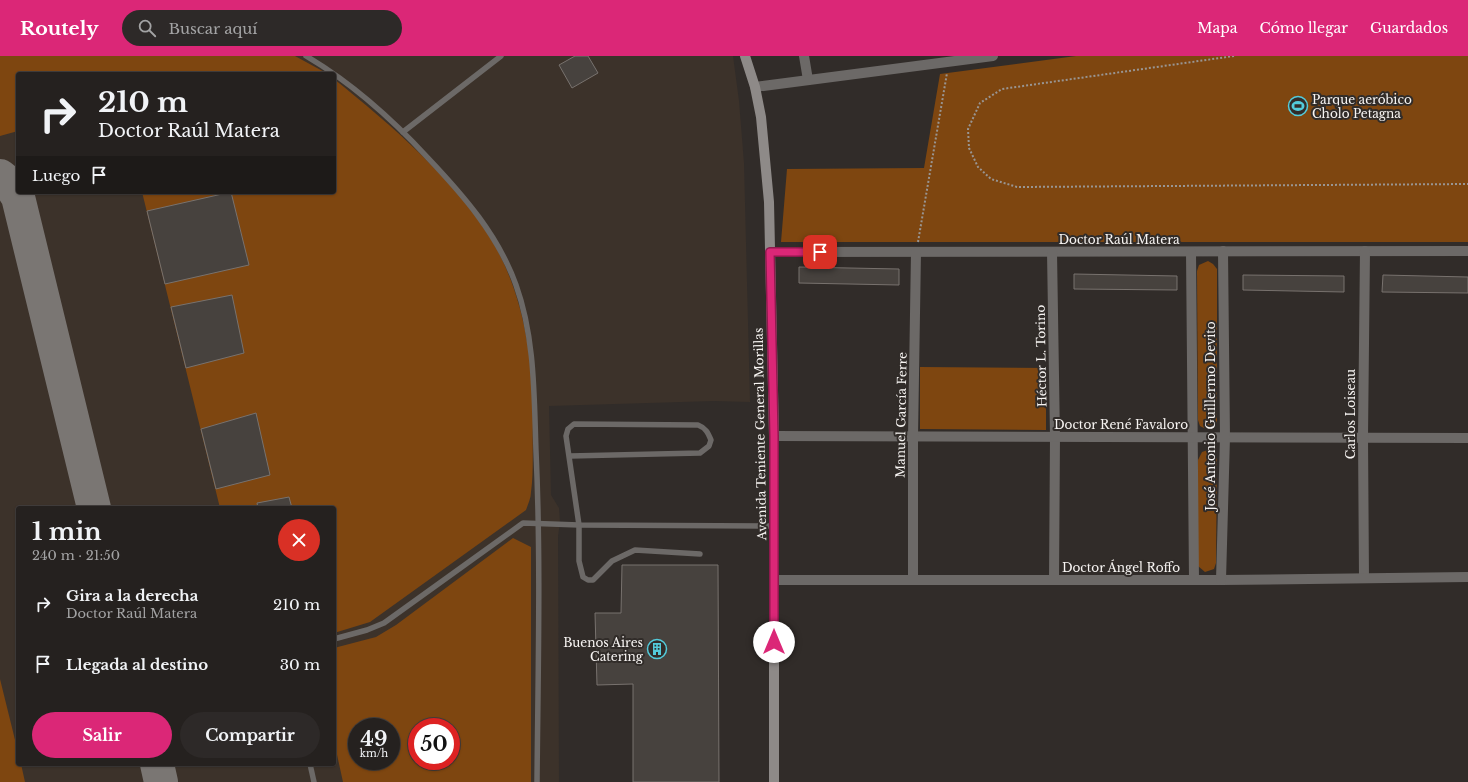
<!DOCTYPE html>
<html lang="es">
<head>
<meta charset="utf-8">
<style>
  :root { --surface:#25211f; --page:#2d2928; --text:#f1f3f6; --muted:#a3a3a4; --line:#423e3d; --accent:#db2777 }
  body { margin:0; font-family:"Libre Baskerville",serif; background:var(--page); color:var(--text); height:100vh; display:flex; flex-direction:column; font-size:15px; white-space:nowrap }
  * { box-sizing:border-box; margin:0 }
  p { font-size:13px; color:var(--muted) }
  .icon { flex:none; width:22px; height:22px; fill:none; stroke:currentColor; stroke-width:2; stroke-linecap:round; stroke-linejoin:round }
  .map { position:relative; flex:1; overflow:hidden }
  .sheet { position:absolute; left:16px; top:450px; width:320px; height:260px; display:flex; flex-direction:column; background:var(--surface); border-radius:4px; box-shadow:0 1px 3px #0004,0 0 0 1px var(--line) }
  .sheet>* { flex:none }
  .banner { position:absolute; left:16px; top:16px; width:320px; height:122px; border-radius:4px; box-shadow:0 1px 3px #0004,0 0 0 1px var(--line); background:#25211f; color:var(--text); overflow:hidden }
  .speed { position:absolute; left:348px; top:662px; display:flex; gap:8px; font-size:20px; font-weight:700; text-align:center }
  .speed>* { display:grid; place-content:center; width:52px; height:52px; border-radius:50%; background:var(--surface); box-shadow:0 1px 3px #0004,0 0 0 1px var(--line); line-height:1 }
  .speed small { font-size:10px; font-weight:400 }
  .speed .limit { border:6px solid #d22; background:#fff; color:#111 }
  .pin { position:absolute; display:grid; place-items:center; width:34px; height:34px; color:#fff; margin:-17px; border-radius:8px; box-shadow:0 2px 6px #0006 }
  .me { position:absolute; width:44px; margin:-22px; rotate:0deg; stroke-linejoin:round; filter:drop-shadow(0 0 3px #0008) }
  .turn { display:flex; align-items:center; gap:14px; height:84px; padding:0 16px; font-size:18px }
  .turn .icon { width:52px; height:52px; stroke-width:2.5 }
  .turn b { display:block; font-size:28px; line-height:34px }
  .then { display:flex; align-items:center; height:38px; padding:0 16px; background:#0003; gap:8px; font-size:15px }
  .round { display:grid; place-items:center; flex:none; width:42px; height:42px; border-radius:21px; background:var(--page) }
  .headline { display:flex; align-items:center; justify-content:space-between; height:68px; padding:0 16px }
  h1 { font-size:24px; font-weight:800; line-height:30px }
  .button { display:flex; gap:8px; margin-top:auto; padding:8px 16px }
  .button a { flex:1; height:46px; border-radius:24px; background:var(--accent); color:#fff; font-size:16px; font-weight:800; line-height:46px; text-align:center }
  .button a+a { background:var(--page); color:var(--text) }
  ul { padding:0; list-style:none }
  li { display:flex; align-items:center; gap:12px; height:60px; padding:0 16px }
  li div { flex:1 }
  li b { display:block; font-size:15px }
  li em { font-style:normal }
  header { display:flex; align-items:center; gap:24px; box-sizing:border-box; height:56px; padding:0 20px; background:var(--accent); color:#fff }
  header strong { font-size:19px }
  nav { display:flex; gap:22px; margin-inline-start:auto; font-size:14px }
  .search { width:280px; height:36px; background:var(--page); display:flex; align-items:center; gap:10px; box-sizing:border-box; padding:0 14px; border-radius:22px; color:var(--muted); font-size:15px }
  .map>svg:first-child { display:block }
  .built { fill:#3c322a; fill-rule:evenodd }
  .green { fill:#7e4610; fill-rule:evenodd }
  .lines { fill:none; stroke-linecap:round; stroke-linejoin:round }
  .taxiway { stroke:#7a7673; stroke-width:34 }
  .building { fill:#47423e; stroke:#78726e }
  .path { stroke:#999592; stroke-width:2; stroke-dasharray:2 2; stroke-linecap:butt }
  .service { stroke:#6c6967; stroke-width:5.5 }
  .minor { stroke:#6c6967; stroke-width:10 }
  .secondary { stroke:#8e8a88; stroke-width:10 }
  .route-casing { stroke:#8e194d; stroke-width:10 }
  .route { stroke:#db2777; stroke-width:7 }
  .labels { text-anchor:middle; dominant-baseline:central; stroke-width:4; stroke-linejoin:round; paint-order:stroke }
  .poi-label { font-size:12px; fill:#f7f4f2; stroke:#312c29; text-anchor:start }
  .street-label { font-size:12px; fill:#f7f4f2; stroke:#312c29 }
</style>
</head>
<body>
<header>
<strong>Routely</strong>
<div class="search"><svg class="icon" aria-label="search" viewBox="0 0 24 24"><circle cx="10" cy="10" r="6"/><path d="M15 15l6 6"/></svg>Buscar aquí</div>
<nav><a>Mapa</a><a>Cómo llegar</a><a>Guardados</a></nav>
</header>
<div class="map">
<svg width="1468" height="726" viewBox="0 0 1468 726">
  <rect width="100%" height="100%" fill="#312c29"/>
  <path class="built" d="M0,0H733L739,45L744,107L750,346L714,345L549,350L551,439L559,452L560,467L558,480L559,726H0ZM18,18H334V136H18ZM18,452H334V708H18ZM357,671H391V705H357ZM417,671H451V705H417Z"/>
  <g class="green">
    <path d="M0,0H295L328,18H18V75L0,80Z"/>
    <path d="M1076,0H1468V186H781L787,113L924,112L940,18Z"/>
    <path d="M334,23C390,68 457,125 494,188C524,241 534,306 533,367C532,388 534,415 531,436C531,442 528,448 526,454L370,566L334,577V452H220L142,136H334Z"/>
    <path d="M1208,205L1213,208L1217,213V365L1215,370L1206,373L1200,370L1198,364L1197,215L1199,209Z"/>
    <path d="M920,311L1046,312V374L920,373Z"/>
    <path d="M1208,394L1214,397L1217,402L1216,507L1214,513L1205,516L1198,510V404L1202,396Z"/>
    <path d="M513,482L531,491V726H343L334,685V592L376,581L396,569ZM357,671H391V705H357ZM417,671H451V705H417Z"/>
    <path d="M0,623L18,696V708H21L25,726H0Z"/>
  </g>
  <g class="lines">
    <g class="taxiway">
      <path d="M0,120L9,127L18,141L94,452"/>
      <path d="M157,708L161,726"/>
    </g>
  </g>
  <g class="building">
    <path d="M575,0H588L598,17L572,32L559,9Z"/>
    <path d="M231,136L249,209L165,228L147,155Z"/>
    <path d="M799,211L899,213V229L799,227Z"/>
    <path d="M1074,218L1177,220V234L1074,233Z"/>
    <path d="M1243,219L1344,220V236L1243,234Z"/>
    <path d="M1383,219L1468,221V237L1382,236Z"/>
    <path d="M232,239L244,297L186,312L171,251Z"/>
    <path d="M256,357L270,419L216,433L201,373Z"/>
    <path d="M289,441L292,452H258L257,447Z"/>
    <path d="M622,509H718L719,726H633V628L597,629L595,557H621Z"/>
  </g>
  <g class="lines">
    <g class="path">
      <path d="M1234,0L1002,33L980,47L968,73L969,92L978,111L991,123L1017,131L1468,128"/>
      <path d="M918,186L947,17"/>
    </g>
    <g class="service">
      <path d="M306,0C352,27 392,63 428,102C464,140 498,179 516,229C535,282 534,339 536,395C541,505 538,615 537,726"/>
      <path d="M403,76L501,0"/>
      <path d="M570,400L700,397L709,390L711,384C708,377 706,372 698,369L574,368L568,373L566,380L579,469V505L583,521L588,524H593L612,505L635,494L700,498"/>
      <path d="M334,583L367,574L384,567L523,467L579,469L774,470"/>
      <path d="M310,708L314,726"/>
    </g>
    <g class="minor">
      <path d="M804,0L808,24"/>
      <path d="M755,31L993,0"/>
      <path d="M770,196L1468,195"/>
      <path d="M1052,196L1055,381L1054,524"/>
      <path d="M1191,196L1194,524"/>
      <path d="M774,380L1468,382"/>
      <path d="M1364,522L1363,381L1365,195"/>
      <path d="M913,523V381L916,196"/>
      <path d="M774,524H1221L1468,521"/>
      <path d="M1221,524L1225,381L1223,195"/>
    </g>
    <path class="secondary" d="M745,0L755,31L761,61L769,146L774,380V726"/>
  </g>
  <g class="lines">
    <defs>
      <path id="route" d="M774,586V380L770,196H820"/>
    </defs>
    <use href="#route" class="route-casing"/>
    <use href="#route" class="route"/>
  </g>
  <defs>
    <symbol id="stadium-ring" viewBox="-11 -11 22 22"><circle r="9.5" fill="#312c29" stroke="#53cbdb" stroke-width="1.5"/><path d="M0-5a6.5 5 0 1 0 0 10a6.5 5 0 1 0 0-10ZM-3.5-1.8h7v3.6h-7Z" fill="#53cbdb"/></symbol>
    <symbol id="building-ring" viewBox="-11 -11 22 22"><circle r="9.5" fill="#312c29" stroke="#53cbdb" stroke-width="1.5"/><path d="M-4-6H4V6H1V3H-1V6H-4ZM-2.5-4.3h1.7v1.8h-1.7ZM.8-4.3h1.7v1.8H.8ZM-2.5-1h1.7V.8h-1.7ZM.8-1h1.7V.8H.8Z" fill="#53cbdb"/></symbol>
  </defs>
  <g fill-rule="evenodd">
    <use href="#stadium-ring" x="1287" y="39" width="22" height="22"/>
    <use href="#building-ring" x="646" y="582" width="22" height="22"/>
  </g>
  <g class="labels">
    <g class="poi-label">
      <text x="1312" y="43">Parque aeróbico<tspan x="1312" dy="14">Cholo Petagna</tspan></text>
      <text x="643" y="586" text-anchor="end">Buenos Aires<tspan x="643" dy="14">Catering</tspan></text>
    </g>
    <g class="street-label">
      <text x="1119" y="183">Doctor Raúl Matera</text>
      <text transform="translate(1041 300) rotate(-91)">Héctor L. Torino</text>
      <text transform="translate(1350 358) rotate(-90)">Carlos Loiseau</text>
      <text transform="translate(901 359) rotate(-89)">Manuel García Ferre</text>
      <text transform="translate(1210 360) rotate(-90)">José Antonio Guillermo Devito</text>
      <text x="1121" y="368">Doctor René Favaloro</text>
      <text transform="translate(760 378) rotate(-91)">Avenida Teniente General Morillas</text>
      <text x="1121" y="511">Doctor Ángel Roffo</text>
    </g>
  </g>
</svg>
<div class="speed"><div>49<small>km/h</small></div><div class="limit">50</div></div>
<div class="pin" style="left:820px;top:196px;background:#d93025"><svg class="icon" aria-label="arrive" viewBox="0 0 24 24"><path d="M6 21V4h12l-3 4 3 4H6"/></svg></div>
<svg class="me" style="left:774px;top:586px" viewBox="-20 -20 40 40"><circle r="19" fill="#fff"/><path d="M0-13L10 11 0 6-10 11z" fill="#db2777"/></svg>
<div class="banner">
<div class="turn"><svg class="icon" aria-label="right" viewBox="0 0 24 24"><path d="M7 20v-9h11M14 6l5 5-5 5"/></svg><div><b>210 m</b>Doctor Raúl Matera</div></div>
<div class="then">Luego<svg class="icon" aria-label="arrive" viewBox="0 0 24 24"><path d="M6 21V4h12l-3 4 3 4H6"/></svg></div>
</div>
<section class="sheet">
<div class="headline"><div><h1>1 min</h1><p>240 m · 21:50</p></div><a class="round" style="background:#d93025;color:#fff"><svg class="icon" aria-label="close" viewBox="0 0 24 24"><path d="M6 6l12 12M18 6L6 18"/></svg></a></div>
<ul>
<li><svg class="icon" aria-label="right" viewBox="0 0 24 24"><path d="M7 20v-9h11M14 6l5 5-5 5"/></svg><div><b>Gira a la derecha</b><p>Doctor Raúl Matera</p></div><em>210 m</em></li>
<li><svg class="icon" aria-label="arrive" viewBox="0 0 24 24"><path d="M6 21V4h12l-3 4 3 4H6"/></svg><div><b>Llegada al destino</b></div><em>30 m</em></li>
</ul>
<div class="button"><a>Salir</a><a>Compartir</a></div>
</section>
</div>
</body>
</html>
